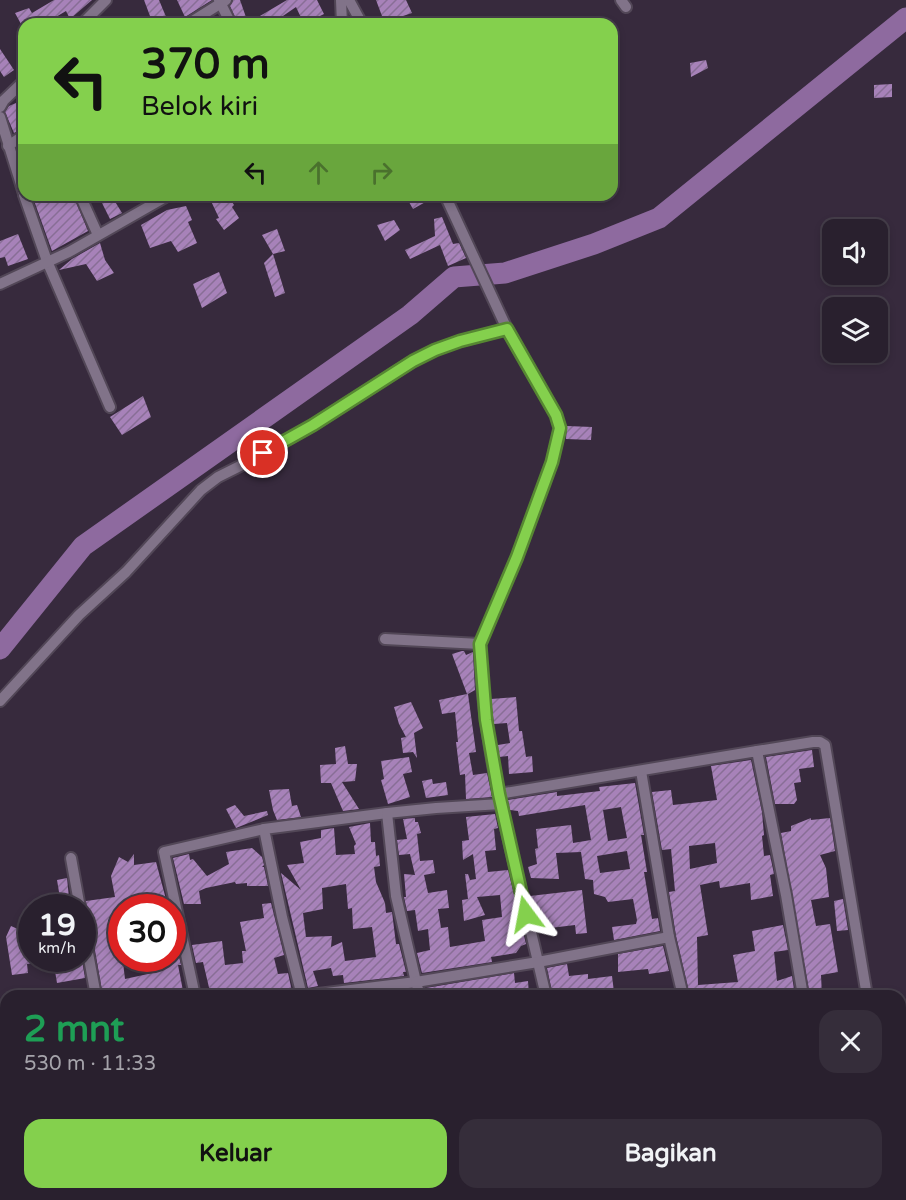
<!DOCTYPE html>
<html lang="id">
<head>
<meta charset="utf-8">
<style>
  :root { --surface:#29202e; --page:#352d3a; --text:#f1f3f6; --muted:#a5a3aa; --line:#453e4a; --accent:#84d04d }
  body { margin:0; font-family:"Varela Round",sans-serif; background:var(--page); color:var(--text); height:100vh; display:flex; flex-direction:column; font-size:22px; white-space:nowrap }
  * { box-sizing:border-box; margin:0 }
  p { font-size:20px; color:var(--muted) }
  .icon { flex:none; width:33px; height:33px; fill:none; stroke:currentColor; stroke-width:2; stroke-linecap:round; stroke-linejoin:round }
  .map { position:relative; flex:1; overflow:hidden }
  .side { position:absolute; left:0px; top:990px; width:906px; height:210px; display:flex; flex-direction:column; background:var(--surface); border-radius:18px 18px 0 0; box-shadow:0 3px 9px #0003,0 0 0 2px var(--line) }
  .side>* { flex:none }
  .banner { position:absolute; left:18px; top:18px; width:600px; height:183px; border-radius:18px; box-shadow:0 3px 9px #0003,0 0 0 2px var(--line); background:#84d04d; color:#111; overflow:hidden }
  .fabs { position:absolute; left:822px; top:219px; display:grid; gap:12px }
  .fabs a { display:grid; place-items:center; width:66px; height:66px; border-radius:12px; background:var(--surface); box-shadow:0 3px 9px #0003,0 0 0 2px var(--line); font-size:30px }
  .speed { position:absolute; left:18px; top:894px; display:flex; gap:12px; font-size:30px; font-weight:700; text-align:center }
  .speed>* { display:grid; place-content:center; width:78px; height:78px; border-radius:50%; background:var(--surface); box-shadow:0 3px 9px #0003,0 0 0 2px var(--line); line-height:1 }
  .speed small { font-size:15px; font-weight:400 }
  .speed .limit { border:9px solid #d22; background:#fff; color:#111 }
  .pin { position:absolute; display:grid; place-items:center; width:51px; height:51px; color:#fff; margin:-26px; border:3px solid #fff; border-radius:50%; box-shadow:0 2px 6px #0007 }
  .me { position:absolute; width:66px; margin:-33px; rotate:347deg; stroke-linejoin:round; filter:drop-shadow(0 0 4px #0008) }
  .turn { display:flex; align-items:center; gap:21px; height:126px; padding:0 24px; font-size:27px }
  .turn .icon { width:78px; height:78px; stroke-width:2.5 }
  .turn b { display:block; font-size:42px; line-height:51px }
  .lanes { display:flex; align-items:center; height:57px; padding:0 24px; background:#0003; justify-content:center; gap:30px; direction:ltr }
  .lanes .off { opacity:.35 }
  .round { display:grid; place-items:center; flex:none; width:63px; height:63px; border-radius:18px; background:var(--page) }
  .summary { display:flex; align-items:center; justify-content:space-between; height:102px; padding:0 24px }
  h1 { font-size:36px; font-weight:800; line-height:45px; color:#1e9e55 }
  .action { display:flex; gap:12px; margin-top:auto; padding:12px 24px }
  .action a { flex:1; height:69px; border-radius:18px; background:var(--accent); color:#111; font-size:24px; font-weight:800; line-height:69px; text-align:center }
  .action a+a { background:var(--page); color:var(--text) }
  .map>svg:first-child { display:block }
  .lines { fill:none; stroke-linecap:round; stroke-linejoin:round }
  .river { stroke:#8e6a9f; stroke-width:21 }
  .building { fill:url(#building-hatch); fill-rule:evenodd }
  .street-casing { stroke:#524757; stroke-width:14 }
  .secondary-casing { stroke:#524757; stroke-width:18 }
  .street { stroke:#817389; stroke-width:10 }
  .secondary { stroke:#9377a1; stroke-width:15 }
  .route-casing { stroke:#568732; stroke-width:15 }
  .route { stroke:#84d04d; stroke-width:10 }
</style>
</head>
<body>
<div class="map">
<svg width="906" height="1200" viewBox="0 0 906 1200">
  <defs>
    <pattern id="building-hatch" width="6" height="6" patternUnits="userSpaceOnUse" patternTransform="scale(1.5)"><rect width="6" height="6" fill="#a782b9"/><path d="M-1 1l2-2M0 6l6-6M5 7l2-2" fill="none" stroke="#886e96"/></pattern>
  </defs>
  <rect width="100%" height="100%" fill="#372a3d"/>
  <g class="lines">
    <path class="river" d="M0,649L83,546L410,315L454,277L505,273L594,244L659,218L906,18"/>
  </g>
  <g class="building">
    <path d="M54,0H92L70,19L66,11L44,24H21L15,13L29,8L32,13Z"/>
    <path d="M144,0H159L169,24H153Z"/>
    <path d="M177,0H212L185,17Z"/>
    <path d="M233,0H240L248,23L287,0H317L324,14L304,24L296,7L280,18L283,24H238L230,6Z"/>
    <path d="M376,0H406L412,13L403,16L408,24H385Z"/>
    <path d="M0,49L14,70L4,77L0,71Z"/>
    <path d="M706,60L708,68L691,77L690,63Z"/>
    <path d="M892,84V97L874,98V85Z"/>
    <path d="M16,103L20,113L24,110V128L14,133L5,112L9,106Z"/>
    <path d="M32,195H73L88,231L52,251Z"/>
    <path d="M98,195H111L122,213L110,219Z"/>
    <path d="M220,195H228L234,205L232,207L239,218L224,230L216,219L219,218L210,199Z"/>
    <path d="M413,195H438L413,209L406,197Z"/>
    <path d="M186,206L192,220L188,222L197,243L178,252L171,241L150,248L141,225L167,210Z"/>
    <path d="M442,217L453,244L459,243L466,258L448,266L440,245L410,259L405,250L435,236L434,219Z"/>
    <path d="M394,220L400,230L385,241L377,225Z"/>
    <path d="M277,229L285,251L273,254L262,235Z"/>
    <path d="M18,234L28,259L8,266L5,257L0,258V241Z"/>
    <path d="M100,243L105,260L114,273L97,281L86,264L59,270L72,259Z"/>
    <path d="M273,254L285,293L275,297L264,263Z"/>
    <path d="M219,272L227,293L202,308L193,284Z"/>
    <path d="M143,396L151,417L122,435L110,417Z"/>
    <path d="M567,426L592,427L591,440L566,439Z"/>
    <path d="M462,651H464L466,655L473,652L475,690L468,694L476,752L469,753L473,775L487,773L492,797L466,799L465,774L460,775L456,742H458L455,712L442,714L439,700L467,694L452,654Z"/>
    <path d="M516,697L519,731H522L526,757L532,756L533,772L509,774L508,756L499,757L498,745L510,743L507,723L494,724L491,699Z"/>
    <path d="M411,702L423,728L414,733L417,758L413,752L403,753L401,738L406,737L399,724L394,707Z"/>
    <path d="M345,746L348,764H357L355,781L342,782L359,809L343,811L331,783H321L320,765L336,764L335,748Z"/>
    <path d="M812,750L814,767L799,769L801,782L794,783L797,800L794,804H775L766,757Z"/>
    <path d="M409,757L412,772L403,774L410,797L388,804L381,780L384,779L381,761Z"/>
    <path d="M751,760L762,812L764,835L762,836L764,856L770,855L774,874L770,875L773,896L751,900L750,883L720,888L719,881L700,885L708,935L697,937L698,985L738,982L733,955L755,951L752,931L783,925L788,950L774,952L777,981L792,976L795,996H792V994L781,996H690L676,936L669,892L675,891L671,849L662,850L652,792L671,790L673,805L717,800L711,766ZM715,843L717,863L690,869L689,846Z"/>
    <path d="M432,779L433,784L446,782L448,795L426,798L422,781Z"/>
    <path d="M635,783L644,835H641L647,872H644L648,896L652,919L658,918L660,931L614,940L612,927L636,924L637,920L633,899L608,902L605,897L594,894L593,880L585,879L581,852L556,853L559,879L531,878L528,867L537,864L535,849L538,848L536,829L571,825L573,843L591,840L585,805L519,816L518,811L510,810L508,800L557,792V796L600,791L599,787ZM621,807L627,838L608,841L603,810ZM627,851L630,869L600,873L597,856Z"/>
    <path d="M289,789L292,806L297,805L301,817L277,820L273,810L269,790Z"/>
    <path d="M235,805L244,816L267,811L268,815L236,828L226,809Z"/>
    <path d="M495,814L498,828L494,829L496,850L485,851L488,872L508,870L526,944L521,946L516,953L491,957L492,962L422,973L417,953L430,950L428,929L418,931L415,910L407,911L404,897H406L404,874L415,875L410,854L399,855L397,840L407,839L403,819L415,818V822H418L421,833L417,834L420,861L433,860L435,873L424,875L428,893L447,890L449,908L438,909L441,928L448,927L450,947L485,941L482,920L502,917L500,895L477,897L485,915L464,921L462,900L468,899L465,874H468L470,880L476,879L473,854L463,860L462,841L469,840L466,817Z"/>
    <path d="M811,818V820L830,818L835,851L820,855L826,868L829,897L811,900L816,926L830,924L838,972L821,975L822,996H810L781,833L791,831V826Z"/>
    <path d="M370,823L371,842H375L376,856L379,855L380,866L374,867L376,882L385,903L386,913L392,912L396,944H399L406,972H403L404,976L344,983L343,975L333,976L331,968L313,971L318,986L308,988L281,873L301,890L287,865L304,863L300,842L321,838V830L334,828L336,855L355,854L354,846L356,844L349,827ZM346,884L348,909L352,908L353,929L372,927L376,957L345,961L342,942L331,947L332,936L306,937L303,913L323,909L322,888Z"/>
    <path d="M252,848L262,857L264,865L262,867H264L268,886H247V883L236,884L235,882L206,888L199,891L201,904H184L173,858L189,854L190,860L193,859L207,876L229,864L226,852Z"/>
    <path d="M134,854V865L156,862L167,903L147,908H122V915L108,920L109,946L116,949L122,954L125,979L157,972L149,958H172V936H174L181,965H178L184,996H103L94,945V922L90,923L88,917L84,914L87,910L86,901L115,897L111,876L119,857L128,862Z"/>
    <path d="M67,878L70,908H48L49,898H60L57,880Z"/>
    <path d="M582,890L587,933L576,934L575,925L542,929L541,909L533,910L530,896Z"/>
    <path d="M843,899L848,930L837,931L834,901Z"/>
    <path d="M271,903L284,955L274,958L278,974L288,973L293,996H211L203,962L196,963L192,945L222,941L225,965L243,963L242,951H246L240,922L264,918L262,904Z"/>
    <path d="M11,926L29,934L32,963L27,964L28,973L12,975L6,937Z"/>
    <path d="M663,946L669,971L649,974L648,969L618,972V954Z"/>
    <path d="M82,960L85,978L57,983L54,965Z"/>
    <path d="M567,964L569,976L588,974V979L612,976L614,992L604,993V996H553L547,968Z"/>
    <path d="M514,973L515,983L528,981L529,996H518V994L492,996V994L478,996H431L430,990L426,991V988Z"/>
  </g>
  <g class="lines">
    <defs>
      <g id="street">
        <path d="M219,0L231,24"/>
        <path d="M341,0L342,24"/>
        <path d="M349,0L362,24"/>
        <path d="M621,0L626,7"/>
        <path d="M82,24L106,0"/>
        <path d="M188,24L226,0"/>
        <path d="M0,107L4,100L24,81"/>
        <path d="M0,117L24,194"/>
        <path d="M8,146L24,135"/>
        <path d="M24,195L47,261L110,407"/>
        <path d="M80,195L98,235"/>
        <path d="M0,284L69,252L169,195"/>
        <path d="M385,639L480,644L517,557L552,462L560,428L556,415L507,329L445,195"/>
        <path d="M480,644C482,752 514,857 538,962L669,937L683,996"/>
        <path d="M0,701L79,615L126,572L201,490L218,477L246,463L313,425L413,361L435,350L460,341L507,329"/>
        <path d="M757,751L813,742H820L825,745L867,996"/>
        <path d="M641,771L669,937"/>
        <path d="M499,794L757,751L786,895L803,996"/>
        <path d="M71,858L80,908"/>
        <path d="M82,921L96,996"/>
        <path d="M195,996L164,852L264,829"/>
        <path d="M300,996H302L282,917L264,829L387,813"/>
        <path d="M302,996L416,982L396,896L387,813L436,808L501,804"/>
        <path d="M420,996L416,982L538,962L546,996"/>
        <path d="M0,1082L6,1081"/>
        <path d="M36,1194L37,1200"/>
        <path d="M134,1194L135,1200"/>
        <path d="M340,1194L342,1200"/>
        <path d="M464,1194L465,1200"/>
        <path d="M717,1194L718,1200"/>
        <path d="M898,1194L899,1200"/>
        <path d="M236,1195L243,1194"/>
        <path d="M813,1200L837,1197"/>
      </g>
      <g id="secondary">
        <path d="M900,1075L906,1074"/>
        <path d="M587,1194L588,1200"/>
      </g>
    </defs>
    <use href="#street" class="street-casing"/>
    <use href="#secondary" class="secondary-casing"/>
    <use href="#street" class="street"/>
    <use href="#secondary" class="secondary"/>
  </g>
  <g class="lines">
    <defs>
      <path id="route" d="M263,453L313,425L413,361L435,350L460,341L507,329L556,415L560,428L552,462L517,557L480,644L486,720L499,794L526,914"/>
    </defs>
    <use href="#route" class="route-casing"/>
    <use href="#route" class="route"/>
  </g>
</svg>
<div class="fabs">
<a><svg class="icon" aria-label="sound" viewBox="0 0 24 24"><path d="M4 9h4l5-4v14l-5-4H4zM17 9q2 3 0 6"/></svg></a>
<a><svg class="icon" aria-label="layers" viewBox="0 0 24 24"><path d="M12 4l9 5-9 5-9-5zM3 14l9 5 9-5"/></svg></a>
</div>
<div class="speed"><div>19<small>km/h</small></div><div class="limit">30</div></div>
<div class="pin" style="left:263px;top:453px;background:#d93025"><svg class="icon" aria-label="arrive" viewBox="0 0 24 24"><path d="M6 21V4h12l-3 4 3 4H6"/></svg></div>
<svg class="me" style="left:526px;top:914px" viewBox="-20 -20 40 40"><path d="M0-17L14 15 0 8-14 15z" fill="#84d04d" stroke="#fff" stroke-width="4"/></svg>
<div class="banner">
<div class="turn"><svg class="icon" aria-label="left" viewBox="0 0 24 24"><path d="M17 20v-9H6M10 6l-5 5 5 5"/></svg><div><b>370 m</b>Belok kiri</div></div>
<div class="lanes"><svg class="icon" aria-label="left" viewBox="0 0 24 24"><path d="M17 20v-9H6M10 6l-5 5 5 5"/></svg><svg class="icon off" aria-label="ahead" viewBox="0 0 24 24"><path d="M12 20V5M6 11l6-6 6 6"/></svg><svg class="icon off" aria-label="right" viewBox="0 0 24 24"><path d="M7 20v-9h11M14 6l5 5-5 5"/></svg></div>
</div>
<section class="side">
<div class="summary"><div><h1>2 mnt</h1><p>530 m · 11:33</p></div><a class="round"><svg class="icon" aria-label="close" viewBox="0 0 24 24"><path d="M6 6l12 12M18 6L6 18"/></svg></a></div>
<div class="action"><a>Keluar</a><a>Bagikan</a></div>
</section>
</div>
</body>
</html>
